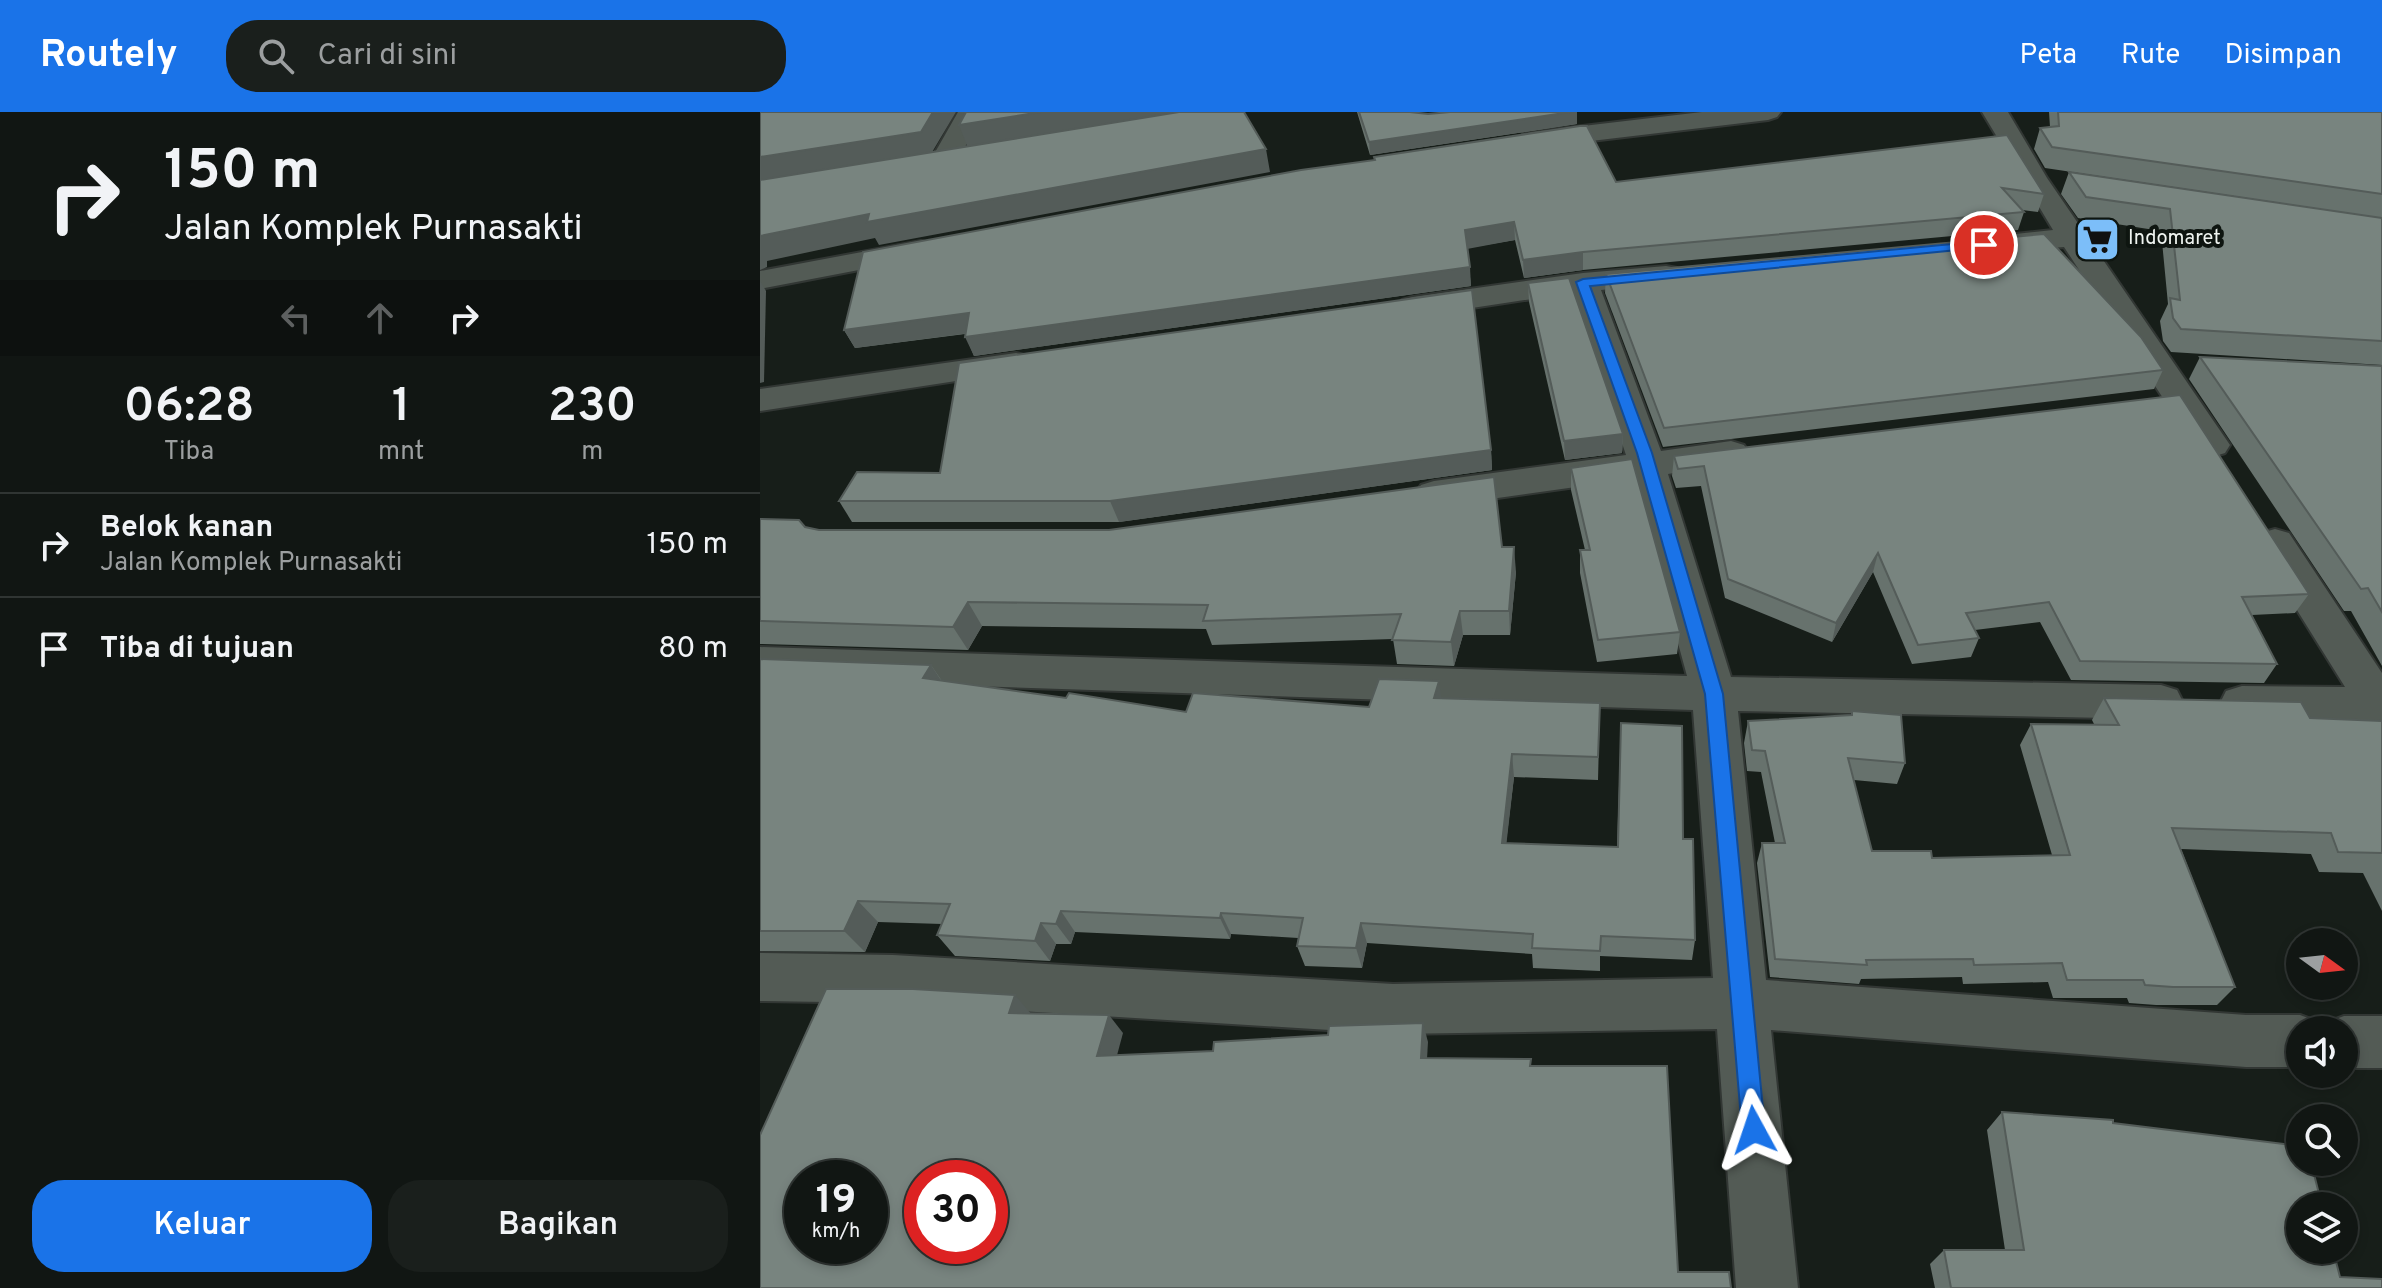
<!DOCTYPE html>
<html lang="id">
<head>
<meta charset="utf-8">
<style>
  :root { --surface:#111613; --page:#1a1f1c; --text:#f1f3f6; --muted:#9c9fa0; --line:#303533; --accent:#1a73e8 }
  body { margin:0; font-family:Overpass,sans-serif; background:var(--page); color:var(--text); height:100vh; display:flex; flex-direction:column; font-size:30px; white-space:nowrap }
  * { box-sizing:border-box; margin:0 }
  p { font-size:26px; color:var(--muted) }
  .icon { flex:none; width:44px; height:44px; fill:none; stroke:currentColor; stroke-width:2; stroke-linecap:round; stroke-linejoin:round }
  .map { position:relative; flex:1; overflow:hidden }
  .side { display:flex; flex-direction:column; background:var(--surface); width:760px }
  .side>* { flex:none }
  .hud { background:#111613; color:var(--text); overflow:hidden }
  .needle { width:52px; rotate:105deg }
  .fabs { position:absolute; left:1526px; top:816px; display:grid; gap:16px }
  .fabs a { display:grid; place-items:center; width:72px; height:72px; border-radius:50%; background:var(--surface); box-shadow:0 4px 12px #0003,0 0 0 2px var(--line); font-size:40px }
  .speed { position:absolute; left:24px; top:1048px; display:flex; gap:16px; font-size:40px; font-weight:700; text-align:center }
  .speed>* { display:grid; place-content:center; width:104px; height:104px; border-radius:50%; background:var(--surface); box-shadow:0 4px 12px #0003,0 0 0 2px var(--line); line-height:1 }
  .speed small { font-size:20px; font-weight:400 }
  .speed .limit { border:12px solid #d22; background:#fff; color:#111 }
  .pin { position:absolute; display:grid; place-items:center; width:68px; height:68px; color:#fff; margin:-34px; border:4px solid #fff; border-radius:50%; box-shadow:0 2px 8px #0007 }
  .me { position:absolute; width:88px; margin:-44px; rotate:355deg; stroke-linejoin:round; filter:drop-shadow(0 0 6px #0008) }
  .turn { display:flex; align-items:center; gap:28px; height:168px; padding:0 32px; font-size:36px }
  .turn .icon { width:104px; height:104px; stroke-width:2.5 }
  .turn b { display:block; font-size:56px; line-height:68px }
  .lanes { display:flex; align-items:center; height:76px; padding:0 32px; background:#0003; justify-content:center; gap:40px; direction:ltr }
  .lanes .off { opacity:.35 }
  .eta { display:flex; justify-content:space-evenly; align-items:center; height:136px; text-align:center }
  .eta b { font-size:48px; font-weight:600; line-height:56px }
  .cta { display:flex; gap:16px; margin-top:auto; padding:16px 32px }
  .cta a { flex:1; height:92px; border-radius:32px; background:var(--accent); color:#fff; font-size:32px; font-weight:600; line-height:92px; text-align:center }
  .cta a+a { background:var(--page); color:var(--text) }
  ul { padding:0; list-style:none }
  li { display:flex; align-items:center; gap:24px; height:104px; padding:0 32px; border-top:2px solid var(--line) }
  li div { flex:1 }
  li b { display:block; font-size:30px }
  li em { font-style:normal }
  header { display:flex; align-items:center; gap:48px; box-sizing:border-box; height:112px; padding:0 40px; background:var(--accent); color:#fff }
  header strong { font-size:38px }
  nav { display:flex; gap:44px; margin-inline-start:auto; font-size:28px }
  .search { width:560px; height:72px; background:var(--page); display:flex; align-items:center; gap:20px; box-sizing:border-box; padding:0 28px; border-radius:32px; color:var(--muted); font-size:30px }
  main { display:flex; flex:1; min-height:0 }
  .map>svg:first-child { display:block }
  .lines { fill:none; stroke-linecap:round; stroke-linejoin:round }
  .minor-casing { stroke:#323734; stroke-width:4 }
  .minor { fill:#535b55; fill-rule:evenodd }
  .wall { fill:#67726d }
  .shaded-wall { fill:#545c59 }
  .building { fill:#78847f; stroke:#545c59; stroke-width:2; fill-rule:evenodd }
  .route { fill:#1a73e8; stroke:#114b97; stroke-width:2 }
  .labels { text-anchor:middle; dominant-baseline:central; stroke-width:8; stroke-linejoin:round; paint-order:stroke }
  .far-poi-label { font-size:20px; fill:#eff4f0; stroke:#0e1510; text-anchor:start }
</style>
</head>
<body>
<header>
<strong>Routely</strong>
<div class="search"><svg class="icon" aria-label="search" viewBox="0 0 24 24"><circle cx="10" cy="10" r="6"/><path d="M15 15l6 6"/></svg>Cari di sini</div>
<nav><a>Peta</a><a>Rute</a><a>Disimpan</a></nav>
</header>
<main>
<section class="side">
<div class="hud">
<div class="turn"><svg class="icon" aria-label="right" viewBox="0 0 24 24"><path d="M7 20v-9h11M14 6l5 5-5 5"/></svg><div><b>150 m</b>Jalan Komplek Purnasakti</div></div>
<div class="lanes"><svg class="icon off" aria-label="left" viewBox="0 0 24 24"><path d="M17 20v-9H6M10 6l-5 5 5 5"/></svg><svg class="icon off" aria-label="ahead" viewBox="0 0 24 24"><path d="M12 20V5M6 11l6-6 6 6"/></svg><svg class="icon" aria-label="right" viewBox="0 0 24 24"><path d="M7 20v-9h11M14 6l5 5-5 5"/></svg></div>
</div>
<div class="eta">
<div><b>06:28</b><p>Tiba</p></div>
<div><b>1</b><p>mnt</p></div>
<div><b>230</b><p>m</p></div>
</div>
<ul>
<li><svg class="icon" aria-label="right" viewBox="0 0 24 24"><path d="M7 20v-9h11M14 6l5 5-5 5"/></svg><div><b>Belok kanan</b><p>Jalan Komplek Purnasakti</p></div><em>150 m</em></li>
<li><svg class="icon" aria-label="arrive" viewBox="0 0 24 24"><path d="M6 21V4h12l-3 4 3 4H6"/></svg><div><b>Tiba di tujuan</b></div><em>80 m</em></li>
</ul>
<div class="cta"><a>Keluar</a><a>Bagikan</a></div>
</section>
<div class="map">
<svg width="1622" height="1176" viewBox="0 0 1622 1176">
  <rect width="100%" height="100%" fill="#171e19"/>
  <g class="lines">
    <defs>
      <g id="minor">
        <path d="M198,0H224L193,57L183,59L173,57L169,51Z"/>
        <path d="M942,0H1021L1017,5L1008,8L772,36L763,34L759,28L763,22L772,20Z"/>
        <path d="M1222,0H1248L1287,66L1470,333L1465,341L1452,345L1439,341L1304,135L1229,141L1218,138L1214,132L1218,126L1293,118Z"/>
        <path d="M161,129L172,132L176,138L172,144L0,177V159Z"/>
        <path d="M906,154L917,156L921,163L917,170L841,178L901,339L971,329L984,333L989,341L984,349L908,362L971,565L1401,573L1417,578L1423,590L1417,602L1401,607L978,599L1006,868L1486,903H1540L1559,910L1562,917L1565,911L1584,904H1622V956H1584V918H1540V955H1486L1011,918L1038,1176H976L957,917L633,922L133,891L0,889V841L133,843L633,872L953,866L933,598L0,567V535L927,564L873,367L674,395L661,391L655,382L661,373L674,369L866,343L811,181L653,205L642,202L637,195L642,188L653,185L823,161Z"/>
        <path d="M256,241L268,244L273,251L268,258L0,299V277Z"/>
        <path d="M1515,417L1529,421L1622,561V614L1609,610L1482,608L1466,603L1460,591L1466,579L1482,574L1585,575L1495,431L1501,421Z"/>
      </g>
    </defs>
    <use href="#minor" class="minor-casing"/>
    <use href="#minor" class="minor"/>
  </g>
  <g class="wall">
    <path d="M597,0H650L668,2L690,0H817V12L610,43Z"/>
    <path d="M1289,0H1622V106L1285,56L1274,37L1280,16L1290,15Z"/>
    <path d="M1247,23L1284,82L1278,100L1262,98L1264,100L1258,118L823,158L764,166L755,128L707,136L711,174L214,244L205,222L95,236L84,218L856,70Z"/>
    <path d="M1309,60L1622,106V253L1411,240L1403,229L1400,209L1408,192L1401,119L1318,106L1301,82Z"/>
    <path d="M846,162L1403,258L1394,277L903,335L845,181Z"/>
    <path d="M768,171L863,322L862,341L805,348L769,190Z"/>
    <path d="M1440,245L1622,254V554L1591,499H1584L1429,267Z"/>
    <path d="M731,338L732,358L359,410H92L79,389L180,361Z"/>
    <path d="M914,344L1549,482L1535,501L1492,503L1517,552L1504,571L1311,568L1280,510L1215,518L1219,526L1211,545L1152,552L1113,460L1072,530L965,486L941,374L916,376L912,364Z"/>
    <path d="M811,356L920,520L917,542L837,550L820,461V438H825L811,378Z"/>
    <path d="M0,407L59,418L742,435L756,460L750,523H703L694,554L637,552L633,527L452,533L446,517L222,514L208,538L0,532Z"/>
    <path d="M0,547L171,553L182,569L306,586L426,600L609,595L681,586L840,591L838,668L754,665L746,731L857,735L861,611L923,727L935,828L932,848L840,844V859L773,856L772,842L607,831L602,856L545,854L537,834L538,826L471,822L470,827L315,820L311,832H296L290,849L195,844L177,823L182,812L118,810L105,840L0,839Z"/>
    <path d="M1344,586L1550,606L1622,609V799L1603,761L1559,760L1551,742L1421,737L1475,875L1457,893H1396L1369,891L1367,886H1293L1288,870L1203,872L1202,865L1101,867L1099,872L1010,865L997,751L1002,731H1015L1001,660L987,659L984,631L988,609L1091,603L1092,599L1145,651L1137,672L1094,668L1112,739L1172,746L1292,743L1260,633L1271,612H1334L1332,608Z"/>
    <path d="M1242,1000L1353,1011L1580,1165L1622,1176H1175L1170,1152L1184,1138H1245L1227,1018Z"/>
  </g>
  <g class="shaded-wall">
    <path d="M173,0H196L171,42L0,70V45Z"/>
    <path d="M281,0H423L208,36L199,13Z"/>
    <path d="M811,0H817V12L610,43L609,30Z"/>
    <path d="M506,37L510,60L119,133L115,126L7,149V155L0,158V124L109,102Z"/>
    <path d="M754,110L755,128L707,137L705,118Z"/>
    <path d="M823,140V158L764,166L763,148Z"/>
    <path d="M710,155L711,174L214,244L205,225Z"/>
    <path d="M0,169L6,179L4,270L0,271Z"/>
    <path d="M209,201L218,220L95,236L84,218Z"/>
    <path d="M863,322L862,341L805,348L804,329Z"/>
    <path d="M731,338L732,358L359,410L350,389Z"/>
    <path d="M754,435L756,460L750,523L749,499Z"/>
    <path d="M1118,441L1113,460L1072,530L1076,511Z"/>
    <path d="M208,490L222,514L208,538L193,515Z"/>
    <path d="M700,499L703,523L694,554L691,530Z"/>
    <path d="M171,553L186,576L163,566Z"/>
    <path d="M679,569L682,593L674,586Z"/>
    <path d="M752,642L754,665L744,753L742,731Z"/>
    <path d="M98,789L118,810L105,840L84,819Z"/>
    <path d="M301,799L315,820L311,832L296,812Z"/>
    <path d="M461,801L471,822L470,827L460,806Z"/>
    <path d="M281,811L296,832L290,849L275,829Z"/>
    <path d="M601,811L607,831L602,856L596,836Z"/>
    <path d="M255,883L272,903L249,901Z"/>
    <path d="M349,903L363,921L352,962L337,944Z"/>
    <path d="M663,911L668,930L666,964L661,946Z"/>
  </g>
  <g class="building">
    <path d="M0,0H173L161,20L0,45Z"/>
    <path d="M206,0H281L199,13Z"/>
    <path d="M419,0H484L506,37L107,110L109,102L0,124V68Z"/>
    <path d="M599,0H650L668,2L690,0H811L609,30Z"/>
    <path d="M1298,0H1622V82L1292,35L1280,16L1299,14Z"/>
    <path d="M820,14H827L856,70L1247,23L1284,82L1242,76L1264,100L823,140L763,148L754,110L705,118L710,155L205,225L209,201L84,218L103,140L541,58L615,48L614,45Z"/>
    <path d="M1309,60L1622,106V229L1421,217L1413,206L1410,186L1420,188L1410,97L1326,85Z"/>
    <path d="M1284,122L1381,225L1403,258L904,316L846,162Z"/>
    <path d="M809,166L863,322L804,329L768,171Z"/>
    <path d="M712,178L731,338L350,389H79L97,360L180,361L199,251Z"/>
    <path d="M1440,245L1622,254V500L1608,476L1601,477Z"/>
    <path d="M1420,283L1549,482L1482,485L1517,552L1320,549L1289,490L1206,501L1219,526L1158,533L1118,441L1076,511L968,467L944,354L918,357L914,344Z"/>
    <path d="M872,347L920,520L838,528L820,438H830L811,356Z"/>
    <path d="M734,365L742,435H754L749,499H700L691,530L632,528L641,502L443,509L448,493L208,490L193,515L0,509V407L39,408L45,415L59,418H349Z"/>
    <path d="M0,547L171,553L163,566L306,586L309,581L426,600L433,581L609,595L619,567L679,569L674,586L840,591L838,645L752,642L742,731L858,735L861,611L922,614L923,727H933L935,828L841,824L840,839L772,836L773,822L601,811L596,836L537,834L543,806L461,801L460,806L301,799L296,812L281,811L275,829L177,823L190,792L98,789L84,819H0Z"/>
    <path d="M1344,586L1541,590L1550,606L1622,609V741L1578,740L1571,721L1412,716L1475,875H1413L1385,873L1383,868H1307L1302,851L1214,853L1213,847L1106,848L1107,853L1015,847L1002,731H1025L1005,639L992,638L988,609L1092,603V599L1141,603L1145,651L1088,646L1112,739H1171L1172,746L1310,743L1271,612L1359,613Z"/>
    <path d="M66,877H153L255,883L249,901L349,903L337,944L453,939L454,930L568,923L569,914L663,911L661,946L771,947L770,954H907L918,1160H969L971,1176H0V1023ZM42,1066H110V1134H42ZM162,1066H230V1134H162Z"/>
    <path d="M1242,1000L1353,1008V1011L1540,1034V1050H1551L1562,1094H1540V1138H1573L1580,1165L1622,1167V1176H1191L1184,1138H1264Z"/>
  </g>
  <path class="route" d="M1224,129L1228,130V135L830,174L892,341L963,582L1005,1018L1002,1026L994,1030L985,1026L982,1018L945,582L877,341L816,170L823,167Z"/>
  <defs>
    <symbol id="supermarket-square" viewBox="-11 -11 22 22"><rect x="-9" y="-9" width="18" height="18" rx="4" fill="#7cbef9" stroke="#0e1510"/><path d="M-6-5.5h2.5l.6 2H6L4.5 2H-2.5L-4.4-4H-6ZM-1.5 3.2a1.3 1.3 0 1 0 .1 0ZM3 3.2a1.3 1.3 0 1 0 .1 0Z" fill="#111"/></symbol>
  </defs>
  <g fill-rule="evenodd">
    <use href="#supermarket-square" x="1312" y="102" width="51" height="51"/>
  </g>
  <g class="labels">
    <g class="far-poi-label">
      <text x="1368" y="127">Indomaret</text>
    </g>
  </g>
</svg>
<div class="fabs">
<a><svg class="needle" viewBox="-14 -14 28 28"><path d="M0-13l5 13h-10z" fill="#e53935"/><path d="M0 13l5-13h-10z" fill="#9c9fa0"/></svg></a>
<a><svg class="icon" aria-label="sound" viewBox="0 0 24 24"><path d="M4 9h4l5-4v14l-5-4H4zM17 9q2 3 0 6"/></svg></a>
<a><svg class="icon" aria-label="search" viewBox="0 0 24 24"><circle cx="10" cy="10" r="6"/><path d="M15 15l6 6"/></svg></a>
<a><svg class="icon" aria-label="layers" viewBox="0 0 24 24"><path d="M12 4l9 5-9 5-9-5zM3 14l9 5 9-5"/></svg></a>
</div>
<div class="speed"><div>19<small>km/h</small></div><div class="limit">30</div></div>
<div class="pin" style="left:1224px;top:133px;background:#d93025"><svg class="icon" aria-label="arrive" viewBox="0 0 24 24"><path d="M6 21V4h12l-3 4 3 4H6"/></svg></div>
<svg class="me" style="left:994px;top:1018px" viewBox="-20 -20 40 40"><path d="M0-17L14 15 0 8-14 15z" fill="#1a73e8" stroke="#fff" stroke-width="4"/></svg>
</div>
</main>
</body>
</html>
